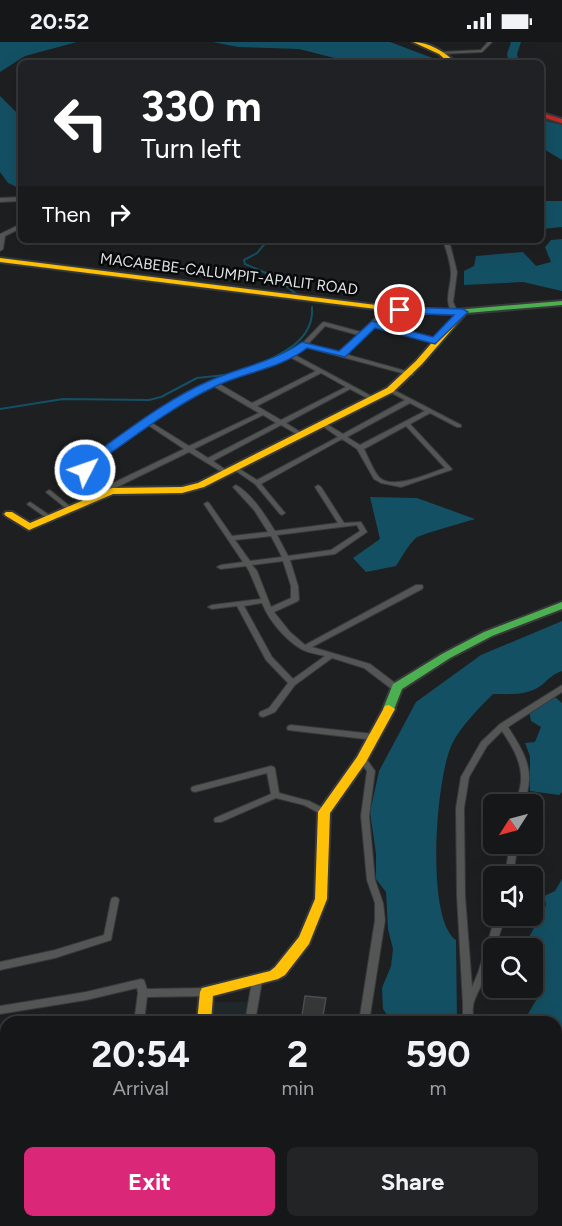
<!DOCTYPE html>
<html lang="en">
<head>
<meta charset="utf-8">
<style>
  :root { --surface:#161718; --page:#232425; --text:#f1f3f6; --muted:#9e9fa2; --line:#353637; --accent:#db2777 }
  body { margin:0; font-family:Figtree,sans-serif; background:var(--page); color:var(--text); height:100vh; display:flex; flex-direction:column; font-size:22px; white-space:nowrap }
  * { box-sizing:border-box; margin:0 }
  p { font-size:20px; color:var(--muted) }
  .icon { flex:none; width:33px; height:33px; fill:none; stroke:currentColor; stroke-width:2; stroke-linecap:round; stroke-linejoin:round }
  .map { position:relative; flex:1; overflow:hidden }
  .drawer { position:absolute; left:0px; top:974px; width:562px; height:212px; display:flex; flex-direction:column; background:var(--surface); border-radius:18px 18px 0 0; box-shadow:0 6px 24px #0002,0 0 0 2px var(--line) }
  .drawer>* { flex:none }
  .top-card { position:absolute; left:18px; top:18px; width:526px; height:183px; border-radius:9px; box-shadow:0 6px 24px #0002,0 0 0 2px var(--line); background:#202124; color:#fff; overflow:hidden }
  .needle { width:39px; rotate:234deg }
  .fabs { position:absolute; left:483px; top:752px; display:grid; gap:12px }
  .fabs a { display:grid; place-items:center; width:60px; height:60px; border-radius:9px; background:var(--surface); box-shadow:0 6px 24px #0002,0 0 0 2px var(--line); font-size:30px }
  .pin { position:absolute; display:grid; place-items:center; width:51px; height:51px; color:#fff; margin:-26px; border:3px solid #fff; border-radius:50%; box-shadow:0 2px 6px #0007 }
  .me { position:absolute; width:66px; margin:-33px; rotate:49deg; stroke-linejoin:round; filter:drop-shadow(0 0 4px #0008) }
  .turn { display:flex; align-items:center; gap:21px; height:126px; padding:0 24px; font-size:27px }
  .turn .icon { width:78px; height:78px; stroke-width:2.5 }
  .turn b { display:block; font-size:42px; line-height:51px }
  .then { display:flex; align-items:center; height:57px; padding:0 24px; background:#0003; gap:12px; font-size:22px }
  .eta { display:flex; justify-content:space-evenly; align-items:center; height:102px; text-align:center }
  .eta b { font-size:36px; font-weight:700; line-height:42px }
  .cta { display:flex; gap:12px; margin-top:auto; padding:12px 24px }
  .cta a { flex:1; height:69px; border-radius:9px; background:var(--accent); color:#fff; font-size:24px; font-weight:700; line-height:69px; text-align:center }
  .cta a+a { background:var(--page); color:var(--text) }
  .status { display:flex; justify-content:space-between; align-items:center; height:42px; padding:0 30px; background:var(--surface); direction:ltr }
  .status svg { height:16px; fill:currentColor }
  .map>svg:first-child { display:block }
  .built { fill:#20282b }
  .water { fill:#145064 }
  .lines { fill:none; stroke-linecap:round; stroke-linejoin:round }
  .stream { stroke:#145064; stroke-width:2 }
  .river { fill:#145064; fill-rule:evenodd }
  .building { fill:#363737; stroke:#4c4d4e; stroke-width:1.5 }
  .street-casing { stroke:#38393a; stroke-width:2 }
  .fast-casing { stroke:#38393a; stroke-width:4 }
  .slow-casing { stroke:#38393a; stroke-width:4 }
  .jam-casing { stroke:#38393a; stroke-width:4 }
  .street { fill:#545555; fill-rule:evenodd }
  .fast { fill:#4caf50; fill-rule:evenodd }
  .slow { fill:#ffc107; fill-rule:evenodd }
  .jam { fill:#c62828; fill-rule:evenodd }
  .route { fill:#1a73e8; stroke:#114b97; stroke-width:1.5 }
  .labels { text-anchor:middle; dominant-baseline:central; stroke-width:5; stroke-linejoin:round; paint-order:stroke }
  .far-street-label { font-size:15px; fill:#e4e6e7; stroke:#08090a }
</style>
</head>
<body>
<div class="status"><b>20:52</b><svg viewBox="0 0 49 12"><path d="M0 12V9h3v3zM5 12V6h3v6zM10 12V3h3v9zM15 12V0h3v12zM26 1h20v11H26zM47 4h2v5h-2z"/></svg></div>
<div class="map">
<svg width="562" height="1184" viewBox="0 0 562 1184">
  <rect width="100%" height="100%" fill="#1e1f20"/>
  <path class="built" d="M211,960H251L250,979L208,980Z"/>
  <g class="water">
    <path d="M0,0H77L25,14L0,30Z"/>
    <path d="M213,0H390L446,21H354L299,7L238,5Z"/>
    <path d="M0,54L21,75V147L8,141L0,130Z"/>
    <path d="M542,78L562,83V118L542,106Z"/>
    <path d="M542,159H562V185L542,187Z"/>
    <path d="M562,197V249L523,240L464,243V229L474,224L476,214L523,210L536,224L551,220L545,205L551,198Z"/>
    <path d="M370,455L417,456L475,477C466,480 418,493 416,496C408,503 402,515 396,524L366,530L353,516L380,497Z"/>
    <path d="M562,579V629C553,632 550,636 543,642C528,654 511,652 493,652C478,667 461,684 452,702C436,735 425,877 456,898L457,979H391L383,967L382,946L391,924L393,907L388,887L386,850L376,837V812L370,770L379,729L416,660L481,613Z"/>
    <path d="M554,654L562,661V750L559,753L530,749V714L525,701L535,700L541,685L531,679L529,668Z"/>
    <path d="M562,837V1011L557,1013L556,980L524,979L539,953L532,936L539,914L527,899L546,863L544,854L555,849Z"/>
    <path d="M374,1179H453L454,1184H373Z"/>
  </g>
  <g class="lines">
    <g class="stream">
      <path d="M268,198L257,211L244,218L245,222L273,234L299,254"/>
      <path d="M265,320C289,308 314,295 312,265"/>
      <path d="M0,367L63,357L149,358L161,355L197,336L234,332"/>
    </g>
    <path class="river" d="M511,0H521L517,12L519,21H509L507,12Z"/>
  </g>
  <path class="building" d="M305,954L326,956L322,980H301Z"/>
  <g class="lines">
    <defs>
      <g id="street">
        <path d="M488,0H492L482,10L441,12L439,11L441,10L481,8Z"/>
        <path d="M21,155V159L0,160V156Z"/>
        <path d="M21,182V186L5,194L3,207L0,209V192Z"/>
        <path d="M443,198H449L457,230L453,260L458,271L455,273C442,262 451,246 451,232C451,221 446,208 443,198Z"/>
        <path d="M380,272L383,274L375,282L437,298L438,299L435,301L373,285L345,312L413,331V333H409L305,305L299,311L295,313L373,355V357H369L350,347L286,381L302,391V393H298L281,383L213,419L229,430L230,431L229,432H225L189,410L115,446V449L112,451L110,450L108,446L86,432L82,423L83,422L179,357L211,340L295,309L322,281L324,280L361,290L378,273ZM325,284L358,293L340,311L308,302ZM290,315L316,329L252,361L218,341ZM321,331L346,345L281,378L257,364ZM213,344L259,371L189,404L152,381L183,359ZM263,373L276,381L208,416L194,407ZM148,383L184,407L111,442L91,430L89,424Z"/>
        <path d="M390,346L461,383V385H457L430,371L410,382L451,426L452,427L451,428L401,445L381,441L374,437L357,407L342,397L261,442L285,471L282,473L280,472L255,442L233,427L236,425L238,426L257,438L338,395L321,383V381H325L343,392L405,358L388,349V347ZM410,361L425,369L360,403L347,395ZM406,384L445,426C430,431 394,448 380,436C375,432 367,413 364,407Z"/>
        <path d="M236,443C252,452 265,473 275,489L338,481L315,445L318,443L321,445L344,481L361,480L367,490L335,512L290,518L298,544L299,557L298,559L274,570L290,590L305,603L416,543H422L423,545L422,547L312,605L370,622L399,644L400,646L399,648H393L364,626L332,616L295,643L275,670L263,675L260,674L259,672L260,670L269,666L288,641L266,618L237,564L212,567L208,565L212,563L261,557L249,529L246,524L221,527L217,525L221,523L243,520L204,462L207,460L209,461L232,494L268,490L254,468L233,445ZM357,483L360,489L331,508L288,514L277,493ZM271,494L282,515L250,519L235,498ZM283,519L291,544V556L271,565L257,529L252,523ZM262,561C269,579 285,597 301,607C308,611 317,612 325,614L293,637L272,615L244,564Z"/>
        <path d="M49,448L51,449L72,466L73,467L72,468H68L47,451L46,450Z"/>
        <path d="M30,460L52,475L53,476L52,477H48L28,463L27,462Z"/>
        <path d="M562,643V650L508,685C518,701 530,718 529,738C529,746 526,754 524,762H516C517,754 521,746 521,738C522,720 512,704 502,689L487,704L469,735L464,766L465,854L472,945L478,931L496,873H506L495,906H494C494,926 480,942 474,960C472,966 473,973 473,980H463V962L457,854L456,766L461,735L481,700L500,682Z"/>
        <path d="M291,683L374,692L377,693L378,695L377,697L374,698L288,688L287,686L288,684Z"/>
        <path d="M362,714L365,715L375,729L369,774L375,838L383,861L385,878L369,980H359L375,878V861L367,838L361,774L367,729L358,717L359,715Z"/>
        <path d="M271,724L274,725L275,727L279,751L309,759L327,768L328,770L327,772H321L304,763L276,756L221,780H215L214,778L215,776L271,752L267,731L195,750L192,749L191,747L192,745L195,744Z"/>
        <path d="M510,801H518L513,834H505Z"/>
        <path d="M115,855L118,856L119,858L111,898L55,916L0,928V920L55,908L104,893L111,858L112,856Z"/>
        <path d="M257,935L260,936L262,939L255,980H245L252,939L254,936Z"/>
        <path d="M141,937L144,938L147,947L207,946L210,947L212,950L210,953L207,954L147,955L144,980H134L138,951L137,946L86,958L0,972V964L86,950Z"/>
        <path d="M562,1109V1119L556,1120V1110Z"/>
        <path d="M106,1179H116L114,1184H104Z"/>
        <rect x="160" y="1179" width="10" height="5"/>
        <path d="M338,1179H348L347,1184H337Z"/>
        <path d="M456,1179H466L467,1184H457Z"/>
      </g>
      <g id="fast">
        <path d="M562,259V263L455,272L451,270L455,268Z"/>
        <path d="M562,560V567L492,594L450,616L402,647L393,670H385L383,667L393,642L442,612L484,590Z"/>
        <path d="M6,1059V1071L0,1073V1061Z"/>
      </g>
      <g id="slow">
        <path d="M413,0C429,0 445,10 456,21H449L439,12Z"/>
        <path d="M0,216L400,266L455,268L459,270L463,268L467,270L422,322L393,350L204,445L182,451L113,452L29,488L6,474L4,472L6,470H12L30,481L112,446L182,445L198,441L387,346L416,319L457,272L400,270L0,220Z"/>
        <path d="M389,663L395,667L366,720L330,771L327,857L309,902L285,933L278,937L213,954L211,980H197L200,950L202,946L270,929L275,925L299,895L315,857L318,770L357,715L385,664Z"/>
      </g>
      <path id="jam" d="M542,71L562,77V81L542,75Z"/>
    </defs>
    <use href="#street" class="street-casing"/>
    <use href="#fast" class="fast-casing"/>
    <use href="#slow" class="slow-casing"/>
    <use href="#jam" class="jam-casing"/>
    <use href="#street" class="street"/>
    <use href="#fast" class="fast"/>
    <use href="#slow" class="slow"/>
    <use href="#jam" class="jam"/>
  </g>
  <path class="route" d="M400,265L463,267L468,270L435,302L375,286L345,315L307,306C280,327 245,330 214,345C170,366 131,397 91,425L89,430L79,428L81,421C122,393 163,359 209,339C240,325 274,320 302,300L339,309L372,279L433,295L454,273L396,271L395,268Z"/>
  <g class="labels">
    <g class="far-street-label">
      <text transform="translate(229 232) rotate(7)">MACABEBE-CALUMPIT-APALIT ROAD</text>
    </g>
  </g>
</svg>
<div class="fabs">
<a><svg class="needle" viewBox="-14 -14 28 28"><path d="M0-13l5 13h-10z" fill="#e53935"/><path d="M0 13l5-13h-10z" fill="#9e9fa2"/></svg></a>
<a><svg class="icon" aria-label="sound" viewBox="0 0 24 24"><path d="M4 9h4l5-4v14l-5-4H4zM17 9q2 3 0 6"/></svg></a>
<a><svg class="icon" aria-label="search" viewBox="0 0 24 24"><circle cx="10" cy="10" r="6"/><path d="M15 15l6 6"/></svg></a>
</div>
<div class="pin" style="left:400px;top:268px;background:#d93025"><svg class="icon" aria-label="arrive" viewBox="0 0 24 24"><path d="M6 21V4h12l-3 4 3 4H6"/></svg></div>
<svg class="me" style="left:85px;top:428px" viewBox="-20 -20 40 40"><circle r="17" fill="#1a73e8" stroke="#fff" stroke-width="3"/><path d="M0-11L8 9 0 5-8 9z" fill="#fff"/></svg>
<div class="top-card">
<div class="turn"><svg class="icon" aria-label="left" viewBox="0 0 24 24"><path d="M17 20v-9H6M10 6l-5 5 5 5"/></svg><div><b>330 m</b>Turn left</div></div>
<div class="then">Then<svg class="icon" aria-label="right" viewBox="0 0 24 24"><path d="M7 20v-9h11M14 6l5 5-5 5"/></svg></div>
</div>
<section class="drawer">
<div class="eta">
<div><b>20:54</b><p>Arrival</p></div>
<div><b>2</b><p>min</p></div>
<div><b>590</b><p>m</p></div>
</div>
<div class="cta"><a>Exit</a><a>Share</a></div>
</section>
</div>
</body>
</html>
